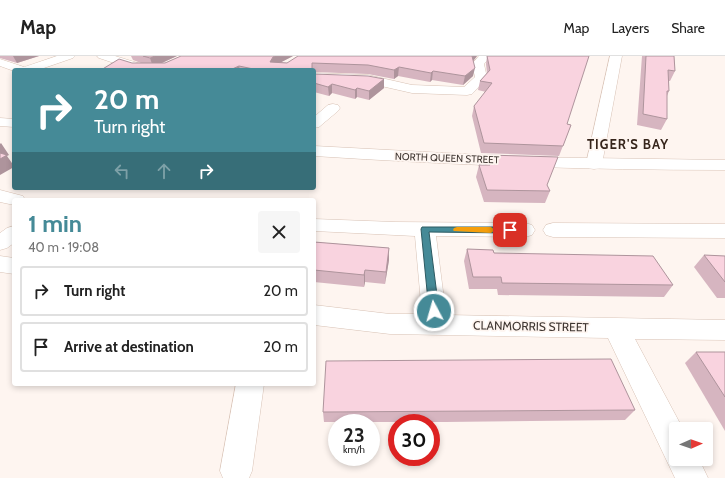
<!DOCTYPE html>
<html lang="en">
<head>
<meta charset="utf-8">
<style>
  :root { --surface:#fff; --page:#f6f6f6; --text:#222; --muted:#767676; --line:#e0e0e0; --accent:#458a97 }
  body { margin:0; font-family:Cabin,sans-serif; background:var(--page); color:var(--text); height:100vh; display:flex; flex-direction:column; font-size:15px; white-space:nowrap }
  * { box-sizing:border-box; margin:0 }
  p { font-size:13px; color:var(--muted) }
  .icon { flex:none; width:22px; height:22px; fill:none; stroke:currentColor; stroke-width:2; stroke-linecap:round; stroke-linejoin:round }
  .map { position:relative; flex:1; overflow:hidden }
  .sheet { position:absolute; left:12px; top:142px; width:304px; height:188px; display:flex; flex-direction:column; background:var(--surface); border-radius:4px; box-shadow:0 2px 6px #0003 }
  .sheet>* { flex:none }
  .hud { position:absolute; left:12px; top:12px; width:304px; height:122px; border-radius:4px; box-shadow:0 2px 6px #0003; background:#458a97; color:#fff; overflow:hidden }
  .needle { width:26px; rotate:88deg }
  .fabs { position:absolute; left:669px; top:366px; display:grid; gap:8px }
  .fabs a { display:grid; place-items:center; width:44px; height:44px; border-radius:4px; background:var(--surface); box-shadow:0 2px 6px #0003; font-size:20px }
  .speed { position:absolute; left:328px; top:358px; display:flex; gap:8px; font-size:20px; font-weight:700; text-align:center }
  .speed>* { display:grid; place-content:center; width:52px; height:52px; border-radius:50%; background:var(--surface); box-shadow:0 2px 6px #0003; line-height:1 }
  .speed small { font-size:10px; font-weight:400 }
  .speed .limit { border:6px solid #d22; background:#fff; color:#111 }
  .pin { position:absolute; display:grid; place-items:center; width:34px; height:34px; color:#fff; margin:-17px; border-radius:8px; box-shadow:0 2px 6px #0006 }
  .me { position:absolute; width:44px; margin:-22px; rotate:354deg; stroke-linejoin:round; filter:drop-shadow(0 0 3px #0008) }
  .turn { display:flex; align-items:center; gap:14px; height:84px; padding:0 16px; font-size:18px }
  .turn .icon { width:52px; height:52px; stroke-width:2.5 }
  .turn b { display:block; font-size:28px; line-height:34px }
  .lanes { display:flex; align-items:center; height:38px; padding:0 16px; background:#0003; justify-content:center; gap:20px; direction:ltr }
  .lanes .off { opacity:.35 }
  .round { display:grid; place-items:center; flex:none; width:42px; height:42px; border-radius:4px; background:var(--page) }
  .summary { display:flex; align-items:center; justify-content:space-between; height:68px; padding:0 16px }
  h1 { font-size:24px; font-weight:800; line-height:30px; color:var(--accent) }
  ul { padding:0; list-style:none }
  li { display:flex; align-items:center; gap:12px; height:50px; margin:0 8px 6px; padding:0 8px; border:2px solid var(--line); border-radius:4px }
  li div { flex:1 }
  li b { display:block; font-size:15px }
  li em { font-style:normal }
  header { display:flex; align-items:center; gap:24px; box-sizing:border-box; height:56px; padding:0 20px; background:var(--surface); border-bottom:1px solid var(--line) }
  header strong { font-size:19px }
  nav { display:flex; gap:22px; margin-inline-start:auto; font-size:14px }
  .map>svg:first-child { display:block }
  .lines { fill:none; stroke-linecap:round; stroke-linejoin:round }
  .minor-casing { stroke:#d8c2b5; stroke-width:1 }
  .major-casing { stroke:#d8c2b5; stroke-width:1 }
  .minor { fill:#fff; fill-rule:evenodd }
  .major { fill:#fff; fill-rule:evenodd }
  .wall { fill:#d6b5c0 }
  .shaded-wall { fill:#ae949c }
  .building { fill:#f9d3df; stroke:#ae949c }
  .route { fill:#458a97; stroke:#2d5a62 }
  .slow { fill:#f59e0b }
  .labels { text-anchor:middle; dominant-baseline:central; stroke-width:3.5; stroke-linejoin:round; paint-order:stroke }
  .far-street-label { font-size:10px; fill:#3f3631; stroke:#fef5f0 }
  .street-label { font-size:12px; fill:#3f3631; stroke:#fef5f0 }
  .far-district-label { font-size:13px; font-weight:bold; letter-spacing:1px; fill:#36251b; stroke:#fef5f0 }
</style>
</head>
<body>
<header>
<strong>Map</strong>
<nav><a>Map</a><a>Layers</a><a>Share</a></nav>
</header>
<div class="map">
<svg width="725" height="422" viewBox="0 0 725 422">
  <rect width="100%" height="100%" fill="#fef5f0"/>
  <g class="lines">
    <defs>
      <g id="minor">
        <path d="M57,0H75L73,2L38,14H14V15L0,10V3L24,11Z"/>
        <path d="M97,0H115L151,11L153,14H135L99,2Z"/>
        <path d="M479,0H491L484,8L487,22L472,38L467,39L412,37L368,27L314,25V17L368,19L412,29L464,31L475,21L472,8Z"/>
        <path d="M610,0H622L602,108L600,112L594,113L588,112L586,108Z"/>
        <path d="M333,48L338,49L340,52L338,55L319,71L314,72V61L328,49Z"/>
        <path d="M0,134L23,140L25,144H14V149L0,146Z"/>
        <path d="M314,163L395,166L525,167L532,169L535,174L532,179L525,181L436,180L446,259L725,264V284L635,283L683,373H676V403H699L708,422H675L608,282L390,278L314,269V249L390,258H422L415,180L314,175Z"/>
        <path d="M553,167L725,168V182L553,181L546,179L543,174L546,169Z"/>
        <path d="M14,170V187L7,192L0,194V177L7,172Z"/>
        <path d="M0,200L14,202V218L0,216Z"/>
        <path d="M236,328H264L252,415L249,422H223L220,415Z"/>
      </g>
      <g id="major">
        <path d="M0,62L14,63V71L0,70Z"/>
        <path d="M314,90L520,101L725,104V114C588,114 451,109 314,100Z"/>
      </g>
    </defs>
    <use href="#minor" class="minor-casing"/>
    <use href="#major" class="major-casing"/>
    <use href="#minor" class="minor"/>
    <use href="#major" class="major"/>
  </g>
  <g class="wall">
    <path d="M0,0H39L17,7L0,2Z"/>
    <path d="M131,0H177L162,7L293,0L281,6L287,7L477,0L473,5V20L463,29L432,24L430,26L398,20L394,23L368,18L314,16V14H101L132,7H141L133,4Z"/>
    <path d="M487,0L567,68L571,69L559,100L481,97L472,60L474,50L486,36L478,34L480,25L487,17L486,8Z"/>
    <path d="M642,0H674L675,15L670,25H669V35L667,40V63L661,74L637,69Z"/>
    <path d="M314,18L384,23V32L369,44L357,41L355,43L332,37L329,40L314,36Z"/>
    <path d="M487,99L547,129L550,135L545,147L484,146L476,121L479,109H485Z"/>
    <path d="M314,186L389,192V204L385,228L365,226L364,231L314,226Z"/>
    <path d="M467,193L494,197L673,229L664,241L498,239L497,233H469L464,205Z"/>
    <path d="M704,199L725,200V242H717L694,211Z"/>
    <path d="M696,296H725V375L685,307Z"/>
    <path d="M635,354L625,364L445,366H324L323,356Z"/>
  </g>
  <g class="shaded-wall">
    <path d="M13,0H39L17,7Z"/>
    <path d="M155,0H177L153,11L150,2Z"/>
    <path d="M275,0H293L274,10L270,6L273,1Z"/>
    <path d="M472,0H477L471,8Z"/>
    <path d="M239,10L240,14H230Z"/>
    <path d="M399,11L398,20L394,23V14Z"/>
    <path d="M475,12L473,20L463,29L465,20Z"/>
    <path d="M433,15L432,24L430,26L431,17Z"/>
    <path d="M384,23V32L369,44V35Z"/>
    <path d="M332,28V37L329,40L328,31Z"/>
    <path d="M357,32V41L355,43V34Z"/>
    <path d="M1,87L9,99L7,100L14,110V111L0,119V88Z"/>
    <path d="M389,192V204L385,228L386,216Z"/>
    <path d="M365,214V226L364,231V219Z"/>
  </g>
  <g class="building">
    <path d="M143,0H155L150,2Z"/>
    <path d="M181,0H275L273,1L270,6L287,7L298,0H472L475,12L465,20L433,15L431,17L399,11L394,14L368,9L312,7V14H258L239,10L230,14H101L119,3L132,7H165Z"/>
    <path d="M487,0H589L567,68L571,69L563,90L484,87L474,50L492,27L480,25L490,14Z"/>
    <path d="M646,0H674L675,15L668,14L669,35H667V63L643,58Z"/>
    <path d="M314,18L368,20L384,23L369,35L357,32L355,34L332,28L328,31L314,27Z"/>
    <path d="M0,97L7,99L0,103Z"/>
    <path d="M487,99L558,101L547,129L550,135L487,134L479,109H490Z"/>
    <path d="M314,186L389,192L386,216L365,214L364,219L314,214Z"/>
    <path d="M467,193L493,194L494,197L653,200L673,229L502,227L501,221H473Z"/>
    <path d="M704,199L725,200V226Z"/>
    <path d="M696,296H725V341Z"/>
    <path d="M611,303L635,354L323,356L326,305Z"/>
  </g>
  <path class="route" d="M422,171H510L514,174L510,177L429,176L439,255L437,258H430L429,255L421,173Z"/>
  <path class="slow" d="M457,171H491L495,174L491,177L454,175L453,174L454,172Z"/>
  <g class="labels">
    <g class="far-street-label">
      <text transform="translate(447 102) rotate(2)">NORTH QUEEN STREET</text>
    </g>
    <g class="street-label">
      <text transform="translate(531 270) rotate(1)">CLANMORRIS STREET</text>
    </g>
    <g class="far-district-label">
      <text x="628" y="88">TIGER'S BAY</text>
    </g>
  </g>
</svg>
<div class="fabs">
<a><svg class="needle" viewBox="-14 -14 28 28"><path d="M0-13l5 13h-10z" fill="#e53935"/><path d="M0 13l5-13h-10z" fill="#767676"/></svg></a>
</div>
<div class="speed"><div>23<small>km/h</small></div><div class="limit">30</div></div>
<div class="pin" style="left:510px;top:174px;background:#d93025"><svg class="icon" aria-label="arrive" viewBox="0 0 24 24"><path d="M6 21V4h12l-3 4 3 4H6"/></svg></div>
<svg class="me" style="left:434px;top:255px" viewBox="-20 -20 40 40"><circle r="17" fill="#458a97" stroke="#fff" stroke-width="3"/><path d="M0-11L8 9 0 5-8 9z" fill="#fff"/></svg>
<div class="hud">
<div class="turn"><svg class="icon" aria-label="right" viewBox="0 0 24 24"><path d="M7 20v-9h11M14 6l5 5-5 5"/></svg><div><b>20 m</b>Turn right</div></div>
<div class="lanes"><svg class="icon off" aria-label="left" viewBox="0 0 24 24"><path d="M17 20v-9H6M10 6l-5 5 5 5"/></svg><svg class="icon off" aria-label="ahead" viewBox="0 0 24 24"><path d="M12 20V5M6 11l6-6 6 6"/></svg><svg class="icon" aria-label="right" viewBox="0 0 24 24"><path d="M7 20v-9h11M14 6l5 5-5 5"/></svg></div>
</div>
<section class="sheet">
<div class="summary"><div><h1>1 min</h1><p>40 m · 19:08</p></div><a class="round"><svg class="icon" aria-label="close" viewBox="0 0 24 24"><path d="M6 6l12 12M18 6L6 18"/></svg></a></div>
<ul>
<li><svg class="icon" aria-label="right" viewBox="0 0 24 24"><path d="M7 20v-9h11M14 6l5 5-5 5"/></svg><div><b>Turn right</b></div><em>20 m</em></li>
<li><svg class="icon" aria-label="arrive" viewBox="0 0 24 24"><path d="M6 21V4h12l-3 4 3 4H6"/></svg><div><b>Arrive at destination</b></div><em>20 m</em></li>
</ul>
</section>
</div>
</body>
</html>
